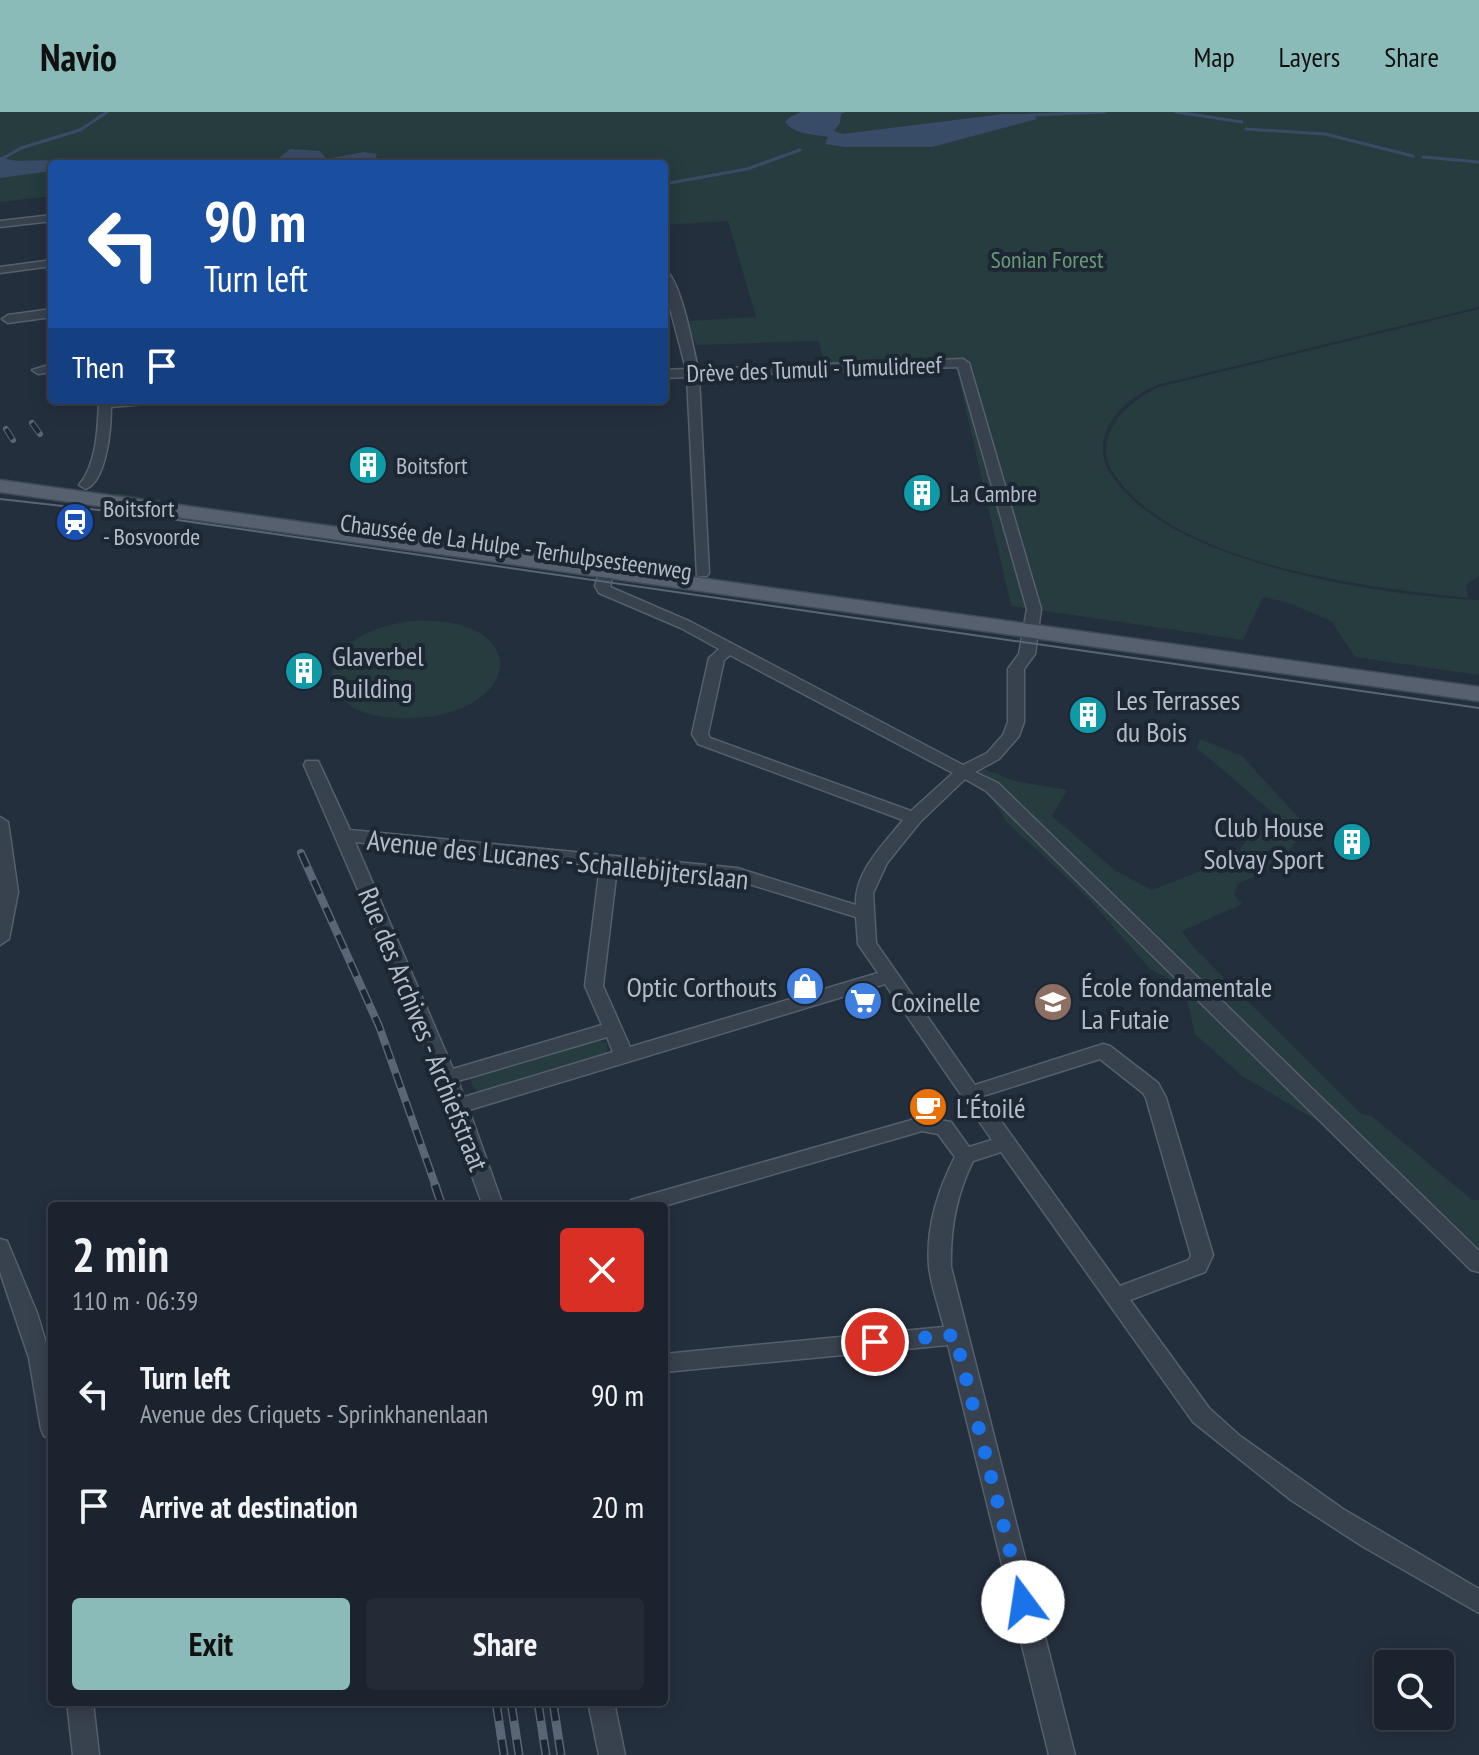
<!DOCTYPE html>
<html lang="en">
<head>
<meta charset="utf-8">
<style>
  :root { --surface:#1b232e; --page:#242b36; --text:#f1f3f6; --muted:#a0a4aa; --line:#39404a; --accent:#8bbbb9 }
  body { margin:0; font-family:"PT Sans Narrow",sans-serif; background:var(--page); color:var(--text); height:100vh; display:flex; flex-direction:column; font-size:30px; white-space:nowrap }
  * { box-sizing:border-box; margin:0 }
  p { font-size:26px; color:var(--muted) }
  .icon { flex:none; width:44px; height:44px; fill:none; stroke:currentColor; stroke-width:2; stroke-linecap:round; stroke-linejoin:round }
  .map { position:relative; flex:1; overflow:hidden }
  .details { position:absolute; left:48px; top:1090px; width:620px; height:504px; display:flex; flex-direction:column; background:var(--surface); border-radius:8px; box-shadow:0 4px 20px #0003,0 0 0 2px var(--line) }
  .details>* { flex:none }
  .banner { position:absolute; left:48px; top:48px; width:620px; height:244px; border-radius:8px; box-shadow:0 4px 20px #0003,0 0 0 2px var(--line); background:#1a4fa0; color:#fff; overflow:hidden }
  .fabs { position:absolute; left:1374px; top:1538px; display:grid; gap:16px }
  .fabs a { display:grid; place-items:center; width:80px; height:80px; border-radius:8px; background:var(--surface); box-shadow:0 4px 20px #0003,0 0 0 2px var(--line); font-size:40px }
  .pin { position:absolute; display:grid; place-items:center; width:68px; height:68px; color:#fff; margin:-34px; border:4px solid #fff; border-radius:50%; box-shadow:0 2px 8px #0007 }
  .me { position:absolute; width:88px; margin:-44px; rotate:346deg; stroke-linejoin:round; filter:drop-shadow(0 0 6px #0008) }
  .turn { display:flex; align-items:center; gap:28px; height:168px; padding:0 24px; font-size:36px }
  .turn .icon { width:104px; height:104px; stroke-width:2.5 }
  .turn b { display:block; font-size:56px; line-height:68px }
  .then { display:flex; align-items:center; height:76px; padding:0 24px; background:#0003; gap:16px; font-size:30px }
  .round { display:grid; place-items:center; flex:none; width:84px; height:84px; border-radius:8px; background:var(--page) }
  .overview { display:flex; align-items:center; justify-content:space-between; height:136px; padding:0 24px }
  h1 { font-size:48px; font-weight:700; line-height:60px }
  .action { display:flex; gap:16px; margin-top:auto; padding:16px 24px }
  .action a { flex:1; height:92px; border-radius:8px; background:var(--accent); color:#111; font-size:32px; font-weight:700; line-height:92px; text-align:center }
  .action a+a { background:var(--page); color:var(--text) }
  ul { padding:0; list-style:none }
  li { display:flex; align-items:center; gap:24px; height:112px; padding:0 24px }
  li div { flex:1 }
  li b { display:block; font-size:30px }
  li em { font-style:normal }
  header { display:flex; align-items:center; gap:48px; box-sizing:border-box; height:112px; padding:0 40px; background:var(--accent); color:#111 }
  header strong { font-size:38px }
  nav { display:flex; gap:44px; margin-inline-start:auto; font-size:28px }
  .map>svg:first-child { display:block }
  .green { fill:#263c3f }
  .water { fill:#394c67 }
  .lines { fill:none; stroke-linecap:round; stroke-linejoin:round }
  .stream { stroke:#394c67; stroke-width:3 }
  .minor-casing { stroke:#565f6c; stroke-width:3 }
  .primary-casing { stroke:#414a57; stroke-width:3 }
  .minor { fill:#38414e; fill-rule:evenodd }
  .primary { fill:#56606e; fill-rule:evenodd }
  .tram { stroke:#5a6575; stroke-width:2 }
  .rail-far2-casing { stroke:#5a6575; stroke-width:6 }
  .rail-far1-casing { stroke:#5a6575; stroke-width:8 }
  .rail-casing { stroke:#5a6575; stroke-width:9 }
  .rail-far2 { stroke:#1d2633; stroke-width:4; stroke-dasharray:12; stroke-linecap:butt }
  .rail-far1 { stroke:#1d2633; stroke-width:5; stroke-dasharray:15; stroke-linecap:butt }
  .rail { stroke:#1d2633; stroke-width:6; stroke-dasharray:19; stroke-linecap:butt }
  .route { stroke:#1a73e8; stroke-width:14; stroke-dasharray:0 25.2 }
  .labels { text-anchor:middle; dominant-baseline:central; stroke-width:8; stroke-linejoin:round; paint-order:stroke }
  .far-park-label { font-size:24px; fill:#6b9a76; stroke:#1d2633 }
  .far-street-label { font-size:24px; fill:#b4bcc9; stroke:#1d2633 }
  .far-poi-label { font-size:24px; fill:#b4bcc9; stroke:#1d2633; text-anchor:start }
  .poi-label { font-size:28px; fill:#b4bcc9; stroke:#1d2633; text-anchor:start }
  .street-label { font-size:28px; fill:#b4bcc9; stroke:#1d2633 }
</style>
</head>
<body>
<header>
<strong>Navio</strong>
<nav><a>Map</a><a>Layers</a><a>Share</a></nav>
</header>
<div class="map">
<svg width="1479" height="1643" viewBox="0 0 1479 1643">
  <rect width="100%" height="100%" fill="#242f3e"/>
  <g class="green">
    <path d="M0,0H1479V195L1157,273C1132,284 1105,305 1103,335C1101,353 1115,369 1127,382C1199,455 1379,483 1479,488V563L1355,545L1331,509L1289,491L1263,485L1243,528L1011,494L956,254L826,258L819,229L696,233L688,209L756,205L728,109L664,113V52H52V84L0,90Z"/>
    <path d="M1479,197V464L1466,473L1468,486C1367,476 1193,454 1124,375C1115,364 1105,351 1106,337C1107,308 1135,286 1159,275Z"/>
    <path d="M117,381L164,389L944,499L943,502L113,384Z"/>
    <path d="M412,509C531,502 526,598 417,606C307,614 301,522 412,509Z"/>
    <path d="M1200,627L1242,644L1299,706L1302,722L1277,754L1238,772L1234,782L1242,792L1182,819L1194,836L1360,1001L1373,1005L1472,1088H1479V1147L1363,1036L1242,964L1195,922L1184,875L1150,857L1089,787L1006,709L975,660L984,657L1015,669L1067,678L1052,704L1116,759L1152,778L1219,752L1241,736L1253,720L1279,706L1197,636Z"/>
    <path d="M593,927L607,931V942L481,980C474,977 470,974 471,966L477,962Z"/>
  </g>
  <g class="water">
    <path d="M801,0H846L841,2L840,11L834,19L842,22L1003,2H1033L1037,7L932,35H844L825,32L828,25C813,22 796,23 785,10L790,5Z"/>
    <path d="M290,37L320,39L327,47L364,40L377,42L373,52H272Z"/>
    <path d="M0,45C23,54 44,43 65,52H52V59L0,66Z"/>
  </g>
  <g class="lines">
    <g class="stream">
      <path d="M1176,0L1242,10"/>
      <path d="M1030,3L1105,0"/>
      <path d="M1246,17L1325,22L1413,44"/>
      <path d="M1423,45L1479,50"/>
      <path d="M0,48L21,36L80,18L107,0"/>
      <path d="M664,72L747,57L800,38"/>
    </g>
    <defs>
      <g id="minor">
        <path d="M52,103V109L0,115V109Z"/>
        <path d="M52,148V154L0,161V155Z"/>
        <path d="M664,157C681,166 693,236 698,257L963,247L969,251L1041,497L1035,542L1024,557V610L1019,624L999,647L975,660L998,671L1479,1139V1160L1471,1158L986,679L965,667L920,710L887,751L873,781L876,831L975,973L1103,932L1110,934L1158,971L1166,986L1213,1143L1205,1160L1130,1188L1209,1296L1240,1324L1343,1397L1479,1477V1501L1362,1434L1291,1388L1193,1310L1001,1040L973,1049C956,1083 950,1118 951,1155L1075,1643H1049L948,1233L664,1260V1242L944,1215C939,1195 931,1174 929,1154C926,1116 938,1078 955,1045L938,1022L922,1019L664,1094H628L631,1088L638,1086L922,1005L951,1010L969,1035L992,1028L885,872L469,998L503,1094H483L422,926L304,653L306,649H318L320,653L350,718L737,756L856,793C854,760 884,732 903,708L698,632L692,622L709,546L719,537L681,516L599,481L595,474L600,458L607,454L614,458L610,475L691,510L963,653L987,641L1003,623L1008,610V557L1019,542L1027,497L958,255L699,264L709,461L707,464H697L687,265L664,266V258L686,257L664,173ZM730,543L953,661L911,699L710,626L708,622L724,548ZM355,730L600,754L585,874L602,913L453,957ZM617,756L736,768L856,805L858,832L878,861L630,935L603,874ZM607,925L613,940L464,985L458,969ZM1100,947L1143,981L1146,986L1191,1143L1189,1148L1120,1174L983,984Z"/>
        <path d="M52,197V205L8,211L2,207L8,203Z"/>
        <path d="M52,252V260L38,262L32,258Z"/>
        <path d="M99,288H151L145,292L111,295C111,316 107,368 86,377L79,373C97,352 98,315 99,288Z"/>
        <path d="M0,705L8,710L18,780L9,827L0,833Z"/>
        <path d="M0,1127L7,1129L37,1201L52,1251V1327L44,1324L41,1317L29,1246L0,1160Z"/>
        <path d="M67,1590H93L99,1643H73Z"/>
        <path d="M588,1590H614L625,1643H599Z"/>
      </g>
      <path id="primary" d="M0,368L1479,575V589L0,380Z"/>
    </defs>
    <use href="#minor" class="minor-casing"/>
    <use href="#primary" class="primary-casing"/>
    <use href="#minor" class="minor"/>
    <use href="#primary" class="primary"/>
    <path class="tram" d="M0,387L143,403L1479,596"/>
    <defs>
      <g id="rail-far2">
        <path d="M32,311L40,322"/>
        <path d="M6,317L13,328"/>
      </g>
      <path id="rail-far1" d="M301,741L379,914L436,1075"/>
      <g id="rail">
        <path d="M435,1073L442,1094"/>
        <path d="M496,1590L504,1643"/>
        <path d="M511,1590L519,1643"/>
        <path d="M538,1590L546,1643"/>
        <path d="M553,1590L561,1643"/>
      </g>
    </defs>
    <use href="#rail-far2" class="rail-far2-casing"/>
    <use href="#rail-far1" class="rail-far1-casing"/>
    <use href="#rail" class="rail-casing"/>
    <use href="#rail-far2" class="rail-far2"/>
    <use href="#rail-far1" class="rail-far1"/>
    <use href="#rail" class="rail"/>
  </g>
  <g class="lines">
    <path class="route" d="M875,1230L955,1223L1023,1490"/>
  </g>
  <defs>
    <symbol id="building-disc" viewBox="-11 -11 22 22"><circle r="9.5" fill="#0f9aa8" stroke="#1d2633"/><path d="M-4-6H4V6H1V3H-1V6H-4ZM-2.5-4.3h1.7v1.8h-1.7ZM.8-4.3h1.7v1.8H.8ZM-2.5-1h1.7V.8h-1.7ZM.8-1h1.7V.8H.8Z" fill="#fff"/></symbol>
    <symbol id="station-disc" viewBox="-11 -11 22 22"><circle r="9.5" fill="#1a4fb4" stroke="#1d2633"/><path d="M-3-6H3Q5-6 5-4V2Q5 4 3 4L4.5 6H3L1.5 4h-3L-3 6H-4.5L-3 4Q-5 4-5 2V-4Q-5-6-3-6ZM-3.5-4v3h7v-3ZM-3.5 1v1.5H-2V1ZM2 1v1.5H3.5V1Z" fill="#fff"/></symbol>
    <symbol id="shop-disc" viewBox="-11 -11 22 22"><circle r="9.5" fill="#3f7fe0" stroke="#1d2633"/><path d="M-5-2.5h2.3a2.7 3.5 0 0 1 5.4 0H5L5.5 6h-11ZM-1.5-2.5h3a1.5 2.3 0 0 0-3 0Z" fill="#fff"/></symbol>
    <symbol id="supermarket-disc" viewBox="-11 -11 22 22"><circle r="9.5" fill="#3f7fe0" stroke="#1d2633"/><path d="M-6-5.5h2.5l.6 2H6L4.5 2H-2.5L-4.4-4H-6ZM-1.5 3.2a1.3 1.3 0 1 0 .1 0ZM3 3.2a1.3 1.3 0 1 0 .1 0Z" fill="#fff"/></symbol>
    <symbol id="school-disc" viewBox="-11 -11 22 22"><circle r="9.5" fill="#8d6e63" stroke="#1d2633"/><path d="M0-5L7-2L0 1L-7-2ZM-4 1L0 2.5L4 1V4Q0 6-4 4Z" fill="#fff"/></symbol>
    <symbol id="cafe-disc" viewBox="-11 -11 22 22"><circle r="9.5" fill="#e8710a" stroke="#1d2633"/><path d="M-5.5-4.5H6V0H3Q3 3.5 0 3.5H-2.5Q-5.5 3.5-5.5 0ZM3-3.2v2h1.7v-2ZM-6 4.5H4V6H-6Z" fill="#fff"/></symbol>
  </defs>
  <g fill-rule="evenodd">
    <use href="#building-disc" x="346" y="331" width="44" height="44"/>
    <use href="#building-disc" x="900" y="359" width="44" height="44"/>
    <use href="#station-disc" x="53" y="388" width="44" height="44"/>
    <use href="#building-disc" x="282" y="537" width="44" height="44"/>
    <use href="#building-disc" x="1066" y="581" width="44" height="44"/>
    <use href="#building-disc" x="1330" y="708" width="44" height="44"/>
    <use href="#shop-disc" x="783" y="852" width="44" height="44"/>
    <use href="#supermarket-disc" x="841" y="867" width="44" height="44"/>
    <use href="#school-disc" x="1031" y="868" width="44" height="44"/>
    <use href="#cafe-disc" x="906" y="973" width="44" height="44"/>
  </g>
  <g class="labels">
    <g class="far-park-label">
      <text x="1047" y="147">Sonian Forest</text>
    </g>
    <g class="far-street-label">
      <text transform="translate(814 257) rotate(-2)">Drève des Tumuli - Tumulidreef</text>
      <text transform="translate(516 435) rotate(8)">Chaussée de La Hulpe - Terhulpsesteenweg</text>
    </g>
    <g class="far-poi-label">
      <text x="396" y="353">Boitsfort</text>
      <text x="950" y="381">La Cambre</text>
      <text x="103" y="396">Boitsfort<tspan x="103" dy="28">- Bosvoorde</tspan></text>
    </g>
    <g class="poi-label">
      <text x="332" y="543">Glaverbel<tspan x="332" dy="32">Building</tspan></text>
      <text x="1116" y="587">Les Terrasses<tspan x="1116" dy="32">du Bois</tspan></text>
      <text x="1324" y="714" text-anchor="end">Club House<tspan x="1324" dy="32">Solvay Sport</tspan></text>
      <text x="777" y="874" text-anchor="end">Optic Corthouts</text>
      <text x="1081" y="874">École fondamentale<tspan x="1081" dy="32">La Futaie</tspan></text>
      <text x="891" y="889">Coxinelle</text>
      <text x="956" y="995">L'Étoilé</text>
    </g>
    <g class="street-label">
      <text transform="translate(558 747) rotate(6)">Avenue des Lucanes - Schallebijterslaan</text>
      <text transform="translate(424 917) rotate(68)">Rue des Archives - Archiefstraat</text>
    </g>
  </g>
</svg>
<div class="fabs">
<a><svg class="icon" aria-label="search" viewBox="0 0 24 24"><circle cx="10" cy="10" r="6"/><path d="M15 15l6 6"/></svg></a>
</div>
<div class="pin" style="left:875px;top:1230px;background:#d93025"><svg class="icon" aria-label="arrive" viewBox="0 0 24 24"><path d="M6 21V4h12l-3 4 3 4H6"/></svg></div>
<svg class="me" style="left:1023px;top:1490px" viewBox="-20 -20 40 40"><circle r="19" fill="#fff"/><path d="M0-13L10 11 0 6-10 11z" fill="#1a73e8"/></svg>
<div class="banner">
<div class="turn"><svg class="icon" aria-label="left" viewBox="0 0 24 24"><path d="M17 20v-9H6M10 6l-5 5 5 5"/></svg><div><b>90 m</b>Turn left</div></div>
<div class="then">Then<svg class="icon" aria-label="arrive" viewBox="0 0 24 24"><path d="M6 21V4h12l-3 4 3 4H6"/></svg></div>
</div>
<section class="details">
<div class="overview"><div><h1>2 min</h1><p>110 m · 06:39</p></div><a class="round" style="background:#d93025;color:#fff"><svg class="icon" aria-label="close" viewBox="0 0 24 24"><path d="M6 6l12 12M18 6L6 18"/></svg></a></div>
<ul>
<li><svg class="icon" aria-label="left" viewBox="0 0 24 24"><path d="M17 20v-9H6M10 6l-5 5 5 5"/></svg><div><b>Turn left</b><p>Avenue des Criquets - Sprinkhanenlaan</p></div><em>90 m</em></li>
<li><svg class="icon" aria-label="arrive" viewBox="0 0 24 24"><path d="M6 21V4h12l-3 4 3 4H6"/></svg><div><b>Arrive at destination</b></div><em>20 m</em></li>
</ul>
<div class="action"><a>Exit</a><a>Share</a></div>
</section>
</div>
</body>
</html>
